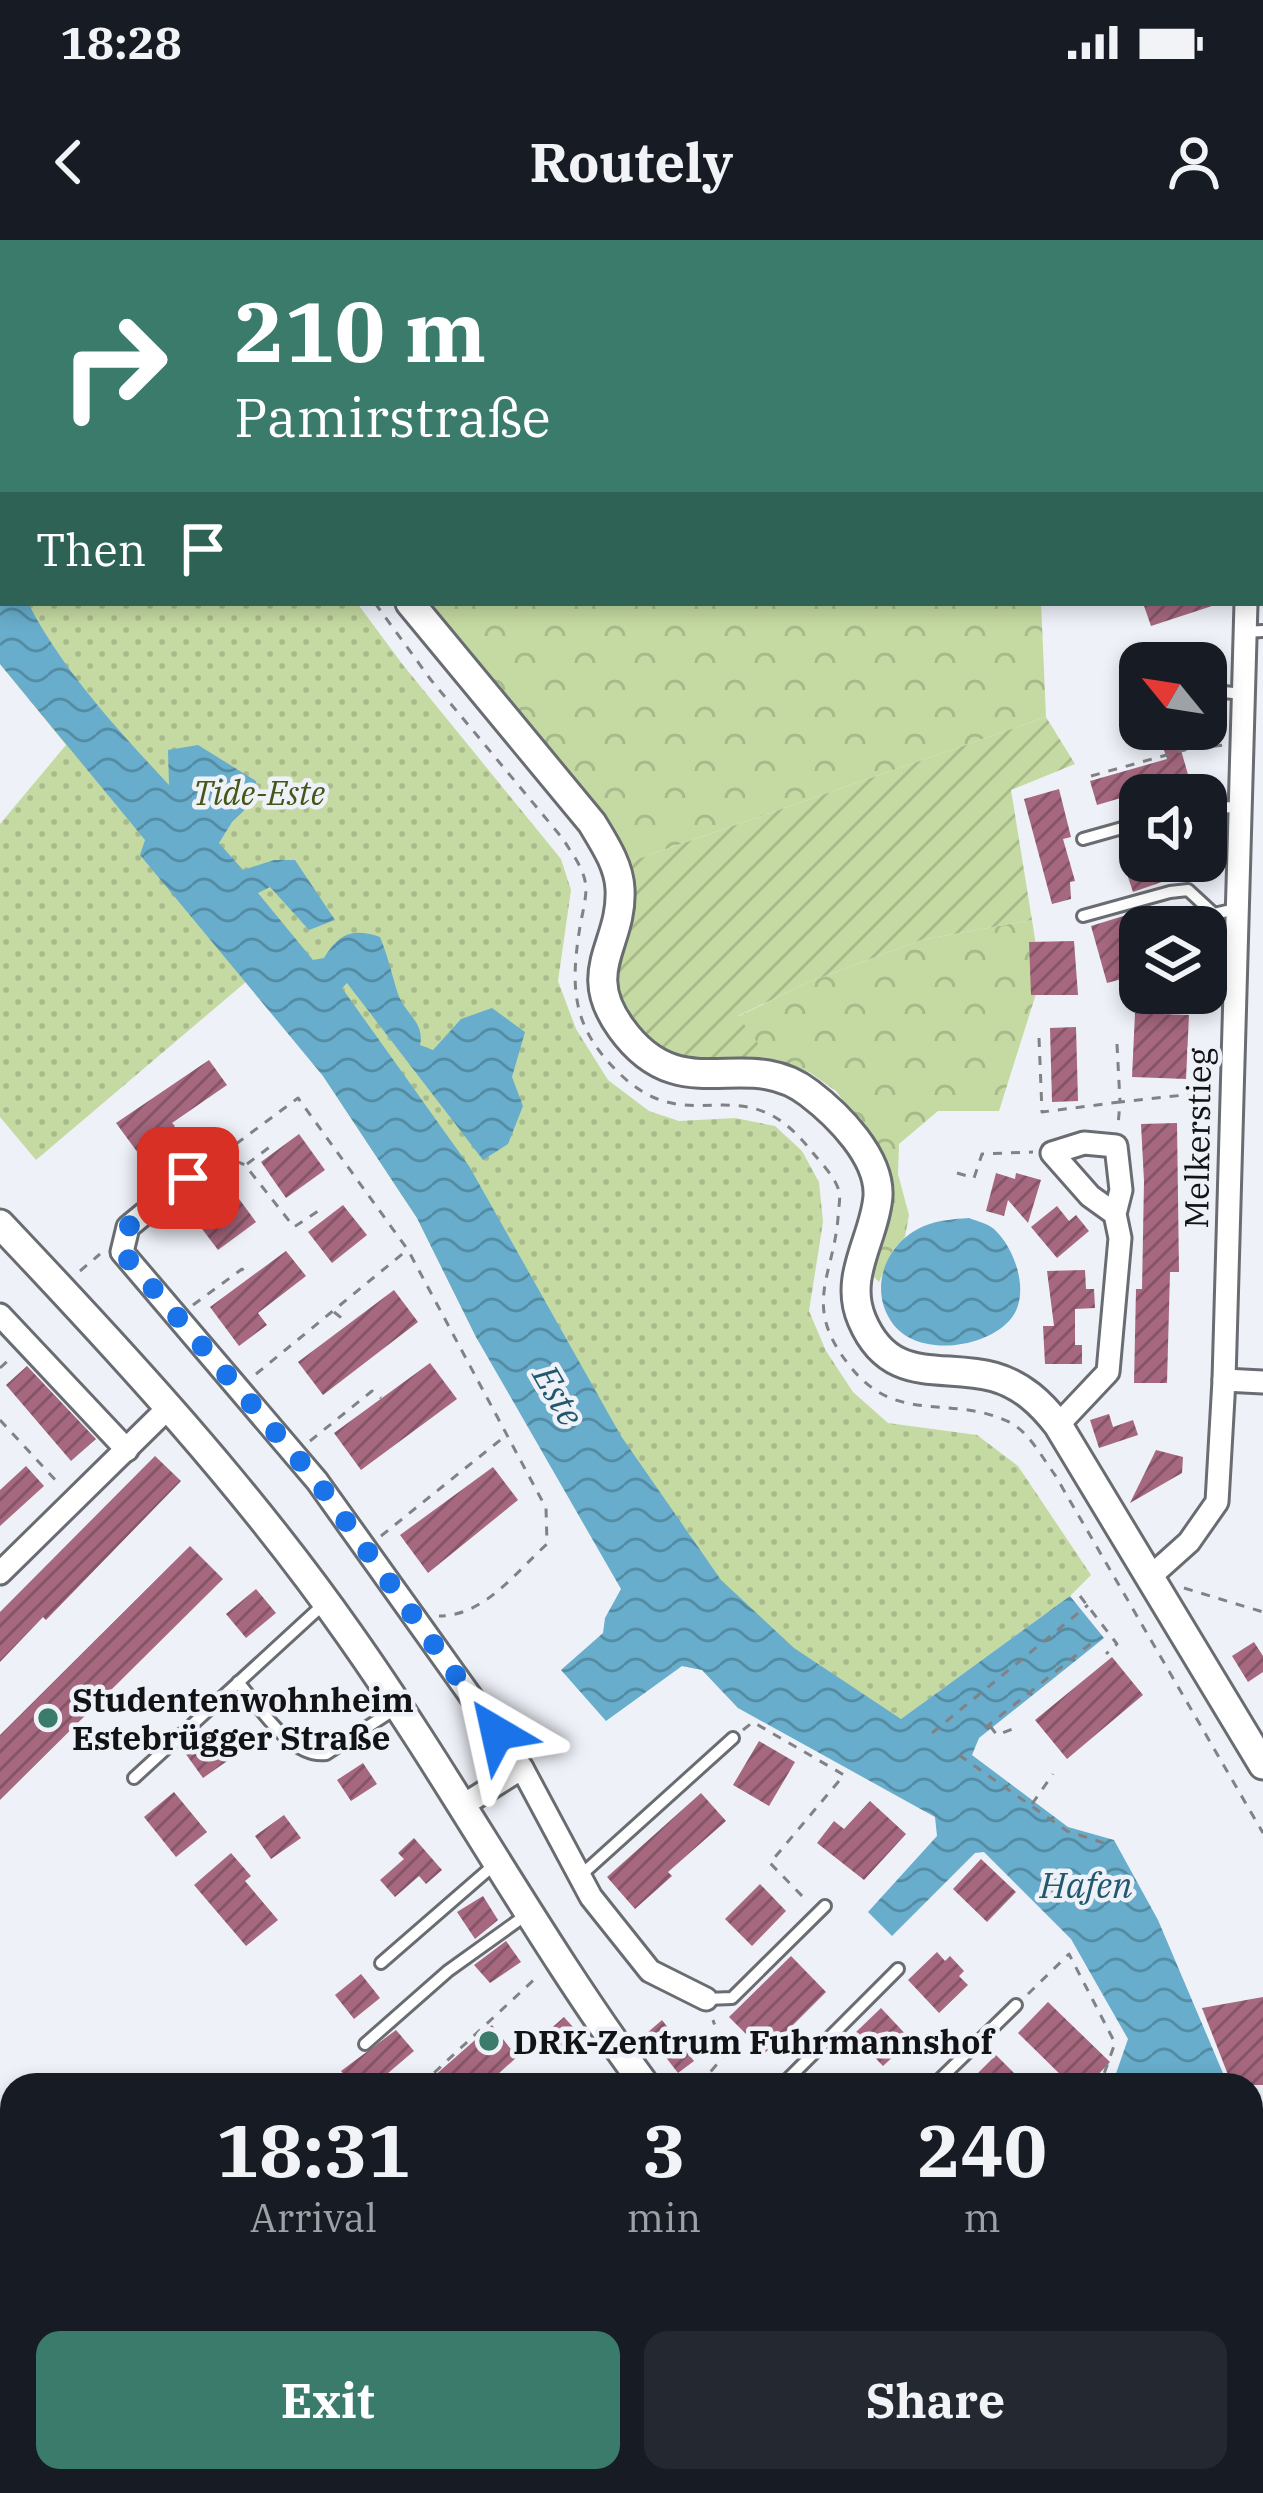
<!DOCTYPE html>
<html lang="en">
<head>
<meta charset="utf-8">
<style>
  :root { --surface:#171b24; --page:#242831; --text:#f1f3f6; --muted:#9ea1a6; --accent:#3a7b6b }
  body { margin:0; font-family:"IBM Plex Serif",serif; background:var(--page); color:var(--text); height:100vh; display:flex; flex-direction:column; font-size:45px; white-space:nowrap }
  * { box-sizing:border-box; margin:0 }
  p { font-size:39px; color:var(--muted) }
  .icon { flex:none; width:66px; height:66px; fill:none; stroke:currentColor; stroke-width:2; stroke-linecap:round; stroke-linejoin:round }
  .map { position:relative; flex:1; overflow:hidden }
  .side { position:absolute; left:0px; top:1833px; width:1263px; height:420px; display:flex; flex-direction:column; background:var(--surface); border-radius:36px 36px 0 0; box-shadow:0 6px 18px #0003 }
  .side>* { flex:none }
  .hud { position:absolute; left:0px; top:0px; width:1263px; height:366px; box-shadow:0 6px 18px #0003; background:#3a7b6b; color:#fff; overflow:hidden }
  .needle { width:78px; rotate:300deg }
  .fabs { position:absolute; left:1119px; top:402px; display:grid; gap:24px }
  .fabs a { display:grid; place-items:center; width:108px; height:108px; border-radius:24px; background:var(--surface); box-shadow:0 6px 18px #0003; font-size:60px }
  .pin { position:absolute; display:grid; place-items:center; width:102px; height:102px; color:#fff; margin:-51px; border-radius:24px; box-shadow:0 6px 18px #0006 }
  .me { position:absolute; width:132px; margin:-66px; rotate:324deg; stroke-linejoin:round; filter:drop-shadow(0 0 9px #0008) }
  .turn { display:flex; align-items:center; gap:42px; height:252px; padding:0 36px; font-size:54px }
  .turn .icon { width:156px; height:156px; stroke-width:2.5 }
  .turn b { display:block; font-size:84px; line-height:102px }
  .then { display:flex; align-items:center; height:114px; padding:0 36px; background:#0003; gap:24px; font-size:45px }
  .eta { display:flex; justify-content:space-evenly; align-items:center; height:204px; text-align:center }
  .eta b { font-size:72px; font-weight:700; line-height:84px }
  .cta { display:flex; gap:24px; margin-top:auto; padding:24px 36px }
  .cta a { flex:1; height:138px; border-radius:24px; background:var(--accent); color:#fff; font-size:48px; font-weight:700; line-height:138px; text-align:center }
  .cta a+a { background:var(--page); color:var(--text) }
  .status { display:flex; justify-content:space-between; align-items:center; height:84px; padding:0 60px; background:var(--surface); direction:ltr }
  .status svg { height:33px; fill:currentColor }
  header { display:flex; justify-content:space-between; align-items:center; height:156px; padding:0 36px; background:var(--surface); font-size:54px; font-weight:700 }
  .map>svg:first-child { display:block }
  .forest { fill:url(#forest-crowns) }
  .park { fill:url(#park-dots) }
  .garden { fill:url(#garden-furrows) }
  .water { fill:url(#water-waves) }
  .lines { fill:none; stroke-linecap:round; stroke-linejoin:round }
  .stream { stroke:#68adcb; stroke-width:6 }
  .building { fill:url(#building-hatch) }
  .service-casing { stroke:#696c71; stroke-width:16 }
  .minor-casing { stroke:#696c71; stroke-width:27 }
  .tertiary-casing { stroke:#696c71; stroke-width:33 }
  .path { stroke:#808286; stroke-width:3; stroke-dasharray:9 9; stroke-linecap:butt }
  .service { stroke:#fff; stroke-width:10 }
  .minor { stroke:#fff; stroke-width:21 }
  .tertiary { stroke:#fff; stroke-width:27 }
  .route { stroke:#1a73e8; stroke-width:21; stroke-dasharray:0 37.8 }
  .poi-dot { fill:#3a7b6b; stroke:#eef1f8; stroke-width:4.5 }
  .labels { text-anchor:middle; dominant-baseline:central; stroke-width:9; stroke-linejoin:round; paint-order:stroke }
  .park-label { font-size:33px; font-style:italic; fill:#445719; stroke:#eef1f8 }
  .street-label { font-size:33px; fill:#121315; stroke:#eef1f8 }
  .poi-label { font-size:33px; font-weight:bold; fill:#121315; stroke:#eef1f8; text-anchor:start }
  .water-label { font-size:36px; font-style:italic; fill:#21586e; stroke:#eef1f8 }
</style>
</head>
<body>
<div class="status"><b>18:28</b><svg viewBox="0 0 49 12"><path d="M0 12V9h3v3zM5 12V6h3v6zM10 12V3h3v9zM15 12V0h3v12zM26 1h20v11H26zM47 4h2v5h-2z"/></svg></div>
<header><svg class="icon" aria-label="back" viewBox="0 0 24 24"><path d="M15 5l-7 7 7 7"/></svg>Routely<svg class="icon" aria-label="person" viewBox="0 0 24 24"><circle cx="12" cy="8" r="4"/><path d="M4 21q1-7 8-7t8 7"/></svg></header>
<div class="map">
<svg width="1263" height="2253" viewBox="0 0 1263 2253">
  <defs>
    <pattern id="forest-crowns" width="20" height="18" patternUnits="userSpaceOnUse" patternTransform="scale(3)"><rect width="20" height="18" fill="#c5daa2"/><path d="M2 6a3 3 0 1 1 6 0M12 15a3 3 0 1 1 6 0" fill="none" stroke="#a8ba8b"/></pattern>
    <pattern id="park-dots" width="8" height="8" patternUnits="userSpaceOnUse" patternTransform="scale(3)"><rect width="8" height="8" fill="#c5daa2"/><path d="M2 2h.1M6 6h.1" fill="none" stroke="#a8ba8b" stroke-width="1.8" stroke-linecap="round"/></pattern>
    <pattern id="garden-furrows" width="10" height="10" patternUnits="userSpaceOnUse" patternTransform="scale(3)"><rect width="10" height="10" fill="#c5daa2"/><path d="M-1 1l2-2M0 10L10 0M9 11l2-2" fill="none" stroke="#a8ba8b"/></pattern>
    <pattern id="water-waves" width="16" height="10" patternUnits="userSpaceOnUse" patternTransform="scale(3)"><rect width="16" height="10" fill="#68adcb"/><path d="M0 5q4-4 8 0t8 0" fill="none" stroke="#548ca4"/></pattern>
    <pattern id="building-hatch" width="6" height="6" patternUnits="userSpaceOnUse" patternTransform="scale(3)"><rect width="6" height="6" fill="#a5687f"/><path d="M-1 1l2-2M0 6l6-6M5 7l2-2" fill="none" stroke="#855467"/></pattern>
  </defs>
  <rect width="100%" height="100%" fill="#eef1f8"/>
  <g class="forest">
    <path d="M431,363H1041L1046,477L626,623L586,560Z"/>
    <path d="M1032,680L1041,738L999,871H938L899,904L898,934L909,975L905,997L893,1010L879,1042L868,1031L884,987L892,946L878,908L836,851L809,832L770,820L737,777L809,742L921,700Z"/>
  </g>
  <path class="park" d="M0,0L167,3H3V363H357L403,425L561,619L571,650L558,741L576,789L608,840L649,871L679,881L735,878L775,886L802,911L819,942L823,982L809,1071L826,1111L853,1152L888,1183L977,1195L1018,1226L1091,1335L1070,1356L901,1479L738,1468L702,1430L682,1426L476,1097L417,978L323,836L247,741L36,920L0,877V584L66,505L0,424Z"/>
  <path class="garden" d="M1046,477L1075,524L1011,550L1032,680L921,700L809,742L738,776L770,820L700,823L678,820L630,788L612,750L626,623Z"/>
  <g class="water">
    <path d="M0,309L3,363H28C63,431 118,490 169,545L168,510L198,505L256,541L259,556L232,582L219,603L243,630L274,620H295L335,680L309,690L270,647L258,653L313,720L324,718C340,693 352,688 380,697C388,716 392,735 398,754C405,774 425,782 420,805L433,810L461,779L492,768L525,792L512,837L523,866L508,904L483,920L347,743L342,748L469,926L621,1196L721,1340L794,1408L901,1479L1070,1356L1104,1398L979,1498L972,1515L1068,1587L1114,1600L1158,1680L1228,1845H1112L1128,1799L1071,1699L984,1612L975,1613L892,1696L868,1672L937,1596L935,1577L738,1468L702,1430L682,1426L606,1481L561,1430L603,1393L605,1378L621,1349L476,1097L417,978L323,836L140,615L145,600L0,424Z"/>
    <path d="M969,978C977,981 988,984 994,989C1016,1009 1032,1057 1009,1081C983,1109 918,1117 893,1084C867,1049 886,1002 924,986C939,980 954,979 969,978Z"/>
  </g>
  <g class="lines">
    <g class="stream">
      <path d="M0,2214L12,2233"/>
      <path d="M17,2241L24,2253"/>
    </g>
  </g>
  <g class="building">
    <path d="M1143,363H1211L1212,366L1151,386Z"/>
    <path d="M1157,489H1175L1189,538L1097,565L1090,541L1167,519Z"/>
    <path d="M1059,549L1071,597L1063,599L1075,641L1070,642L1071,659L1052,664L1024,559Z"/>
    <path d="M1140,602V621H1170L1176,637L1133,652L1119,610Z"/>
    <path d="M1156,666L1161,687H1140V734L1107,743L1091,686Z"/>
    <path d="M1074,701L1078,755H1031L1029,702Z"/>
    <path d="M1135,773L1189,775L1186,839L1132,837Z"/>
    <path d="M1076,787L1078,861L1052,862L1050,788Z"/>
    <path d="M209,820L227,845L172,883L175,886L138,913L116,883Z"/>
    <path d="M1177,883L1179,1032H1170L1167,1143H1134L1136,1049H1142L1144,941L1141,884Z"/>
    <path d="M299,894L325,930L286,958L261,922Z"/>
    <path d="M996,933L1015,939L1016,933L1041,940L1028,983L1008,960L1004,976L986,971Z"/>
    <path d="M231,948L256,982L218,1010L193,977Z"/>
    <path d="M343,965L367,995L332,1023L308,992Z"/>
    <path d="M1057,966L1069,981L1076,975L1089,991L1057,1018L1031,987Z"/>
    <path d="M286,1011L306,1036L258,1073L267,1085L239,1106L210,1067Z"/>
    <path d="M1085,1030L1086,1049H1094L1095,1068L1075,1069V1105H1082V1124H1045L1043,1086H1054L1047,1031Z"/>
    <path d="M394,1050L418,1082L323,1155L298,1122Z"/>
    <path d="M430,1123L457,1159L361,1230L334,1193Z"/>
    <path d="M27,1126L96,1199L71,1221L6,1145Z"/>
    <path d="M1109,1174L1113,1187L1133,1180L1138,1195L1099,1208L1090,1180Z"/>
    <path d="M1156,1210L1183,1217L1182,1233L1130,1263Z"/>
    <path d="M155,1216L181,1241L46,1380L43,1377L0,1422V1372Z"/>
    <path d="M26,1226L44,1246L0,1286V1250Z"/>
    <path d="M493,1227L518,1260L428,1333L400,1295Z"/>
    <path d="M190,1306L223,1339L0,1560V1495Z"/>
    <path d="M256,1349L276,1373L246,1398L226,1374Z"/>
    <path d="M1254,1402L1263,1416V1432L1248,1442L1232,1416Z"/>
    <path d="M1112,1417L1143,1455L1067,1519L1035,1480Z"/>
    <path d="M214,1490L233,1517L203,1538L185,1513Z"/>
    <path d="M759,1501L795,1522L769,1566L733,1545Z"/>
    <path d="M363,1523L377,1544L351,1561L337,1540Z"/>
    <path d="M174,1552L207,1592L176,1617L144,1577Z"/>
    <path d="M701,1553L726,1581L668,1632L672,1636L635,1669L607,1637Z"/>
    <path d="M870,1561L906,1594L864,1640L817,1603L834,1581L844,1589Z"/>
    <path d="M284,1575L301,1598L271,1619L255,1596Z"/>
    <path d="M414,1598L442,1630L426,1644L419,1636L395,1657L380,1640L404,1619L398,1613Z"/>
    <path d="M231,1613L251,1636L245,1641L278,1680L246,1706L194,1645Z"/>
    <path d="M981,1619L1016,1652L987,1682L953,1649Z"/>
    <path d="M760,1644L786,1671L752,1706L725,1679Z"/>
    <path d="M483,1656L498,1680L475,1699L457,1672Z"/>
    <path d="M506,1701L521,1722L490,1743L474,1725Z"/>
    <path d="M937,1712L945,1721L950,1716L964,1731L959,1736L968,1745L939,1773L908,1740Z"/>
    <path d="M791,1716L826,1752L765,1813L729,1777Z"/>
    <path d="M361,1734L380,1758L354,1779L335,1755Z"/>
    <path d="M1263,1757V1845H1232L1202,1768Z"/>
    <path d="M1048,1762L1110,1822L1088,1845H1071L1018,1793Z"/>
    <path d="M881,1768L911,1800L883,1826L853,1795Z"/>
    <path d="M564,1777L580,1795L555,1817L539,1799Z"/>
    <path d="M662,1780L694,1821L678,1833L647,1793Z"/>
    <path d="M492,1785L517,1817L486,1845H424Z"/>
    <path d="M396,1790L414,1811L374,1845H352L341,1831Z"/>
    <path d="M996,1815L1014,1833L1002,1845H966Z"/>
  </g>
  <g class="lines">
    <defs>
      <g id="service">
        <path d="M1176,3V0"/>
        <path d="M1260,114H1263"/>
        <path d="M1260,192H1263"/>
        <path d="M1260,340H1263"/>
        <path d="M1244,392L1263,391"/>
        <path d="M1206,450L1242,454"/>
        <path d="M1206,568L1239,567"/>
        <path d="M1083,599L1140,583"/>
        <path d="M1083,676L1170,652L1188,650L1214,674L1236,669"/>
        <path d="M238,1442C260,1467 291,1519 326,1514L398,1467"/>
        <path d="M134,1538L326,1362"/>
        <path d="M580,1636L733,1498"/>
        <path d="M381,1723L495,1624"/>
        <path d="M706,1759L732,1758L825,1666"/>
        <path d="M365,1804L448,1731L526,1675"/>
        <path d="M782,1845L898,1729"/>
        <path d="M934,1845L1016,1765"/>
      </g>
      <g id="minor">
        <path d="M1260,23L1261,0"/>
        <path d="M218,913L128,987L122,1012L317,1241L522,1528L462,1566"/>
        <path d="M0,1075L127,1210"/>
        <path d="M1224,1140L1263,1142"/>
        <path d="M1058,1185L1108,1132L1120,998L1115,974L1121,950L1116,906L1084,903L1052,913L1090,956L1115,974"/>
        <path d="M0,1333L168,1168"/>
        <path d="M1150,1337L1189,1302L1217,1262L1224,1140L1246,363"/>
        <path d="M522,1528L591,1657L650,1731L706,1759"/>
        <path d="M1251,2124L1263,2131"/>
        <path d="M485,2241L496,2253"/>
        <path d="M961,2241L970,2253"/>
        <path d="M1131,2241L1142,2253"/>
        <path d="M1259,2253L1263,2244"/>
      </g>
      <g id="tertiary">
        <path d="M215,0L216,3"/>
        <path d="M410,363L592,583C604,603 619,625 620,649C623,705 579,730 621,788C681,872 746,804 809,853C838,875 880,917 878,956C875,998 843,1036 862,1080C890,1146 941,1123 994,1137C1022,1145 1041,1163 1058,1185L1263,1525"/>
        <path d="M0,984C123,1114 246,1247 349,1394C453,1541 538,1700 645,1845"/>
        <path d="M1251,2065L1263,2062"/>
        <path d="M708,2253L733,2241"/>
      </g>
    </defs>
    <use href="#service" class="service-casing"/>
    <use href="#minor" class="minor-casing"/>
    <use href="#tertiary" class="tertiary-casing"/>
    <g class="path">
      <path d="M183,0L184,3"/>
      <path d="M375,363L431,440L563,599C572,614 585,629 586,648C586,662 581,678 579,693C570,752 574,790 620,834C678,890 721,848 773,876C789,885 802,899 813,913C822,924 835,937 839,951C841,958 838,970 838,978C833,1038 802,1065 849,1125C896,1186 948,1154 1007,1181C1028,1190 1041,1216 1055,1235L1263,1593"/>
      <path d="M1091,536L1188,509L1224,505"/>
      <path d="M1039,798L1042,872L1120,862L1118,886"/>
      <path d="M1117,804L1120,862L1212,852"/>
      <path d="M236,904L298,858L408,1010L546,1268L547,1304C515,1333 484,1376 439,1376"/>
      <path d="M236,921L245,925L294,987L321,969"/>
      <path d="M247,924L275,903"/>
      <path d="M957,933L974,938L982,914L1033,912"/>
      <path d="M80,1031L100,1014"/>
      <path d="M193,1065L242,1029L249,1036"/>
      <path d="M334,1072L344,1080"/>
      <path d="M0,1128L10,1119"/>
      <path d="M256,1134L406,1011"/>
      <path d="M0,1180L60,1245"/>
      <path d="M310,1201L372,1151L381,1158"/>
      <path d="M381,1296L504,1197"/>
      <path d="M1184,1348L1263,1372"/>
      <path d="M1080,1356L1117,1404L1106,1414"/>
      <path d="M990,1486L997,1495L1015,1488"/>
      <path d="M985,1488L1094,1401"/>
      <path d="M743,1490L753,1482L844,1535L770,1623L806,1660"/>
      <path d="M932,1493L1088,1365"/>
      <path d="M959,1515L1067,1591L1113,1606"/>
      <path d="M1032,1564L1053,1534"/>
      <path d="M1028,1754L1069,1714L1115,1803L1100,1845"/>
      <path d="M421,1845L538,1736"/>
      <path d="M699,1845L725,1815L713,1780"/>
      <path d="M1251,2030L1256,2039"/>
      <path d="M758,2248L776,2241"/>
    </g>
    <use href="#service" class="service"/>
    <use href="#minor" class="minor"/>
    <use href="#tertiary" class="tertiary"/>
  </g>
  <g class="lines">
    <path class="route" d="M188,938L128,987L122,1012L317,1241L497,1493"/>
  </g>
  <g class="poi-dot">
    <circle cx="48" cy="1478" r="12"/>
    <circle cx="489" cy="1801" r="12"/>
  </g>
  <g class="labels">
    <g class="park-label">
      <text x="259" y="552">Tide-Este</text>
    </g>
    <g class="street-label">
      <text transform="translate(1197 898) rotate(-89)">Melkerstieg</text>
    </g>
    <g class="poi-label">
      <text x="72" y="1459">Studentenwohnheim<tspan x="72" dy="38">Estebrügger Straße</tspan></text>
      <text x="513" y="1801">DRK-Zentrum Fuhrmannshof</text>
    </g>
    <g class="water-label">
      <text transform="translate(559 1155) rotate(60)">Este</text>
      <text x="1086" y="1644">Hafen</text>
    </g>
  </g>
</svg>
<div class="fabs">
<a><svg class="needle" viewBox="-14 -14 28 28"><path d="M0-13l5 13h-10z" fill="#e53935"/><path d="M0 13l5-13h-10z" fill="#9ea1a6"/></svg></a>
<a><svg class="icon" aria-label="sound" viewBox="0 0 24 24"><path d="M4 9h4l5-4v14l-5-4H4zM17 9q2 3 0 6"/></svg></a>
<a><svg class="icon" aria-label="layers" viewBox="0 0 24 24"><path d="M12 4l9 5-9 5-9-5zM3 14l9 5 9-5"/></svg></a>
</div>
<div class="pin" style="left:188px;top:938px;background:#d93025"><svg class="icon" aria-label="arrive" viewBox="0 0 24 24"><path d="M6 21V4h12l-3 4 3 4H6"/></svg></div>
<svg class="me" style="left:497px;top:1493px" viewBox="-20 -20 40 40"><path d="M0-17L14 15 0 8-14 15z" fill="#1a73e8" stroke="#fff" stroke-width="4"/></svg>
<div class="hud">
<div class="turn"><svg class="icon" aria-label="right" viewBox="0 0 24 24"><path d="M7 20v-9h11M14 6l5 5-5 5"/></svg><div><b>210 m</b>Pamirstraße</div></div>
<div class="then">Then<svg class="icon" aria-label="arrive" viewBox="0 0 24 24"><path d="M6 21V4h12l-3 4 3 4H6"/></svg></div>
</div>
<section class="side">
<div class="eta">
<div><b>18:31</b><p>Arrival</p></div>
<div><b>3</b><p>min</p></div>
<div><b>240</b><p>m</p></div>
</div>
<div class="cta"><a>Exit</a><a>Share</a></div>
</section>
</div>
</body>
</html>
